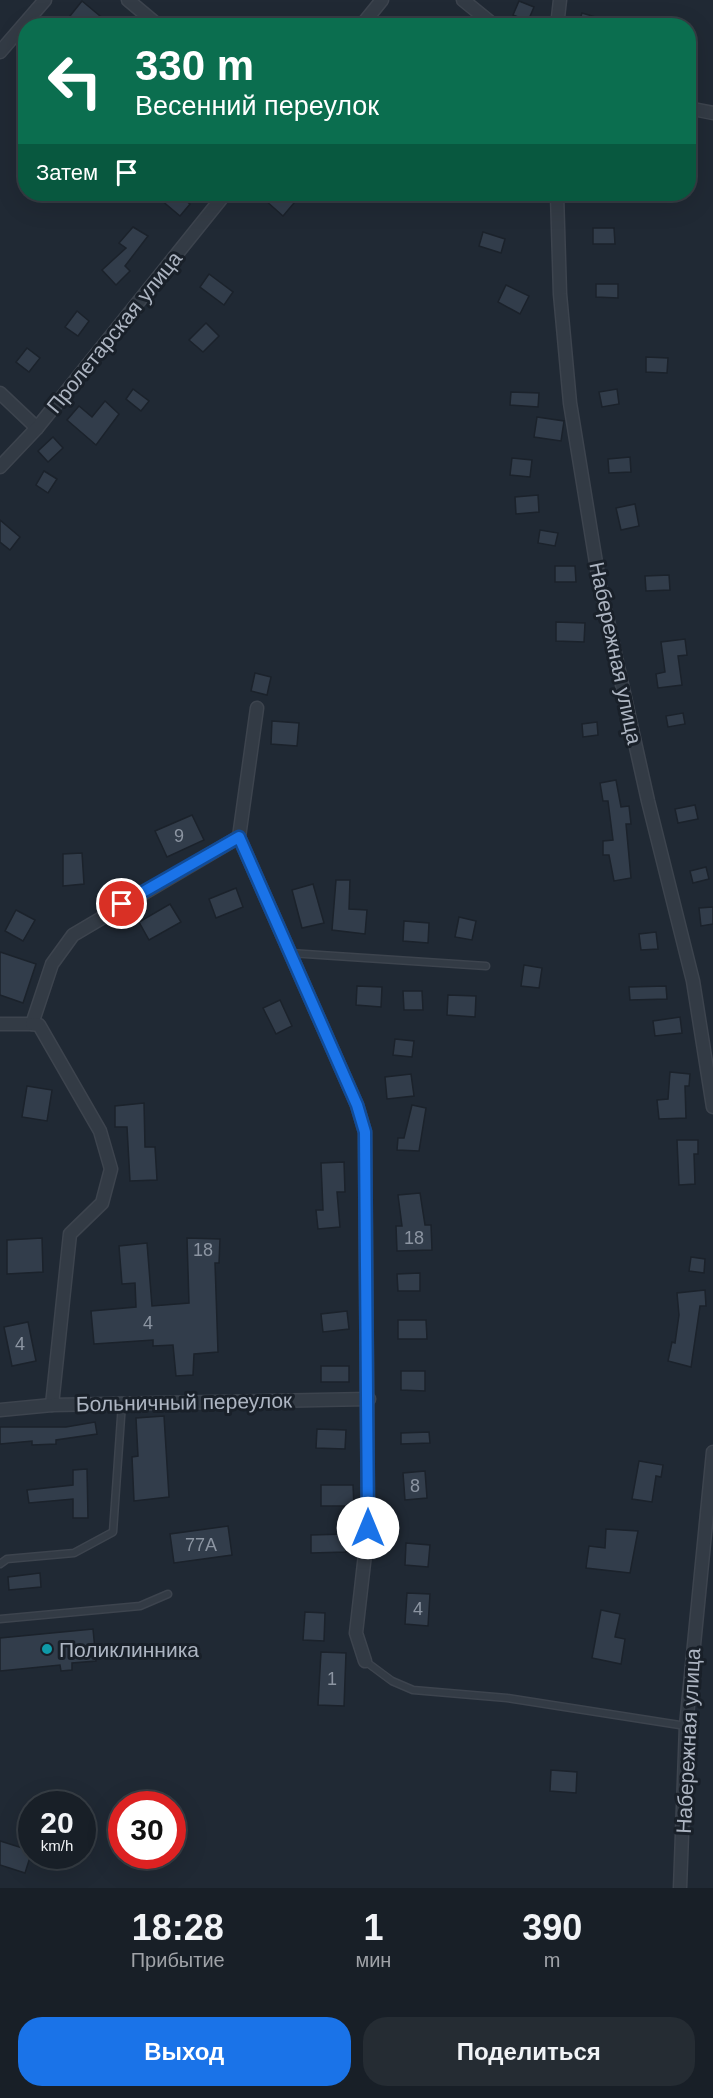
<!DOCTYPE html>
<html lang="ru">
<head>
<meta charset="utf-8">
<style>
  :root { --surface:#181f27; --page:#252c33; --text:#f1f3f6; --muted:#9fa2a7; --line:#363d44; --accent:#1a73e8 }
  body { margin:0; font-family:Helvetica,sans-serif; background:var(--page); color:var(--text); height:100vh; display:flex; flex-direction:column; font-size:22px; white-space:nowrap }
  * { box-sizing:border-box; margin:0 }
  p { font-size:20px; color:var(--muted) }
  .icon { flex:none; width:33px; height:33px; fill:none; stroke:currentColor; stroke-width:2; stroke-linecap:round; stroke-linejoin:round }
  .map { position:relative; height:1888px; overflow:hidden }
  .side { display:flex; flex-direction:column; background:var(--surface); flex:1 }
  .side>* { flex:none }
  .hud { position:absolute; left:18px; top:18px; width:678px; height:183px; border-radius:24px; box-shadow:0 6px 24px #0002,0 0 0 2px var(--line); background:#0b6e4f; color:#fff; overflow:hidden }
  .speed { position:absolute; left:18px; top:1791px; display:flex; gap:12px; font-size:30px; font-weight:700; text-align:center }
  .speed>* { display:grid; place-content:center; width:78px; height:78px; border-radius:50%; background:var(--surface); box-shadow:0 6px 24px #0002,0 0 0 2px var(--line); line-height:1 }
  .speed small { font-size:15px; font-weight:400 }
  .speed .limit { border:9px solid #d22; background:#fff; color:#111 }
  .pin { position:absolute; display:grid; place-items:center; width:51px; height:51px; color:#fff; margin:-26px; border:3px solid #fff; border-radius:50%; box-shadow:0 2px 6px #0007 }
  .me { position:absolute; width:66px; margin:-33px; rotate:0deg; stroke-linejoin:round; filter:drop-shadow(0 0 4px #0008) }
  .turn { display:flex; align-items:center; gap:21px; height:126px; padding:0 18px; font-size:27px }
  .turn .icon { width:78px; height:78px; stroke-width:2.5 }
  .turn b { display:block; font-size:42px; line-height:51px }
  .then { display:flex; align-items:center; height:57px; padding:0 18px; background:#0003; gap:12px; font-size:22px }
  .eta { display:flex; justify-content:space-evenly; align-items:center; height:102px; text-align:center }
  .eta b { font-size:36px; font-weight:700; line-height:42px }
  .button { display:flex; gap:12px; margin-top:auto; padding:12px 18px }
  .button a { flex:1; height:69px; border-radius:24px; background:var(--accent); color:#fff; font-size:24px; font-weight:700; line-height:69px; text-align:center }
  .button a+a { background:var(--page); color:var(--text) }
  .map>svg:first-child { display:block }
  .building { fill:#323d4b; stroke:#1b222b; stroke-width:1.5 }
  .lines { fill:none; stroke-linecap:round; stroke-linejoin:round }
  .lane-casing { stroke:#3d444e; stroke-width:9 }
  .street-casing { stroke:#3d444e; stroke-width:15 }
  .lane { stroke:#333b45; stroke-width:6 }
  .street { stroke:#333b45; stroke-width:12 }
  .route-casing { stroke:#114b97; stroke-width:15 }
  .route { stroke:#1a73e8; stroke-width:10 }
  .culture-dot { fill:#0f9aa8; stroke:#192029; stroke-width:2 }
  .labels { text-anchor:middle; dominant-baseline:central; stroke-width:6; stroke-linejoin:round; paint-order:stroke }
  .number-label { font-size:18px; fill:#8c95a2 }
  .street-label { font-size:21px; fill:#adb5c2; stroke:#192029 }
  .poi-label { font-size:21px; fill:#adb5c2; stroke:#192029; text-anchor:start }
</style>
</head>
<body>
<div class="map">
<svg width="713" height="1888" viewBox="0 0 713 1888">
  <rect width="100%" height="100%" fill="#202934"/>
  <g class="building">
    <path d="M82,1L112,26H62Z"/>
    <path d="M519,1L534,7L528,21L513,15Z"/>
    <path d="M582,13L612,22V26H578Z"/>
    <path d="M154,194H177L190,204L180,216Z"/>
    <path d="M270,194H283L294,203L283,216L265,200Z"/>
    <path d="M133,227L148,236L125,266L130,271L116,285L102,270L126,248L119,243Z"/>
    <path d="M593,228H614L615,244H593Z"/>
    <path d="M483,232L505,239L501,253L479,246Z"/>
    <path d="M209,274L233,292L224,305L200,287Z"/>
    <path d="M596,284H618V298L596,297Z"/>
    <path d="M506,285L529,296L520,314L498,302Z"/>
    <path d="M77,311L89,321L78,336L65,327Z"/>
    <path d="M206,323L219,336L203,352L189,340Z"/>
    <path d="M27,348L40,358L29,372L16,362Z"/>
    <path d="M646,357L668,358L667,373L646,372Z"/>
    <path d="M133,389L149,401L141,411L126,399Z"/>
    <path d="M617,389L619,404L602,407L599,392Z"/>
    <path d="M511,392L539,393L538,407L510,405Z"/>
    <path d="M105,401L119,414L96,445L67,420L79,406L92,417Z"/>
    <path d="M537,417L564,421L561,441L534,437Z"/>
    <path d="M53,437L63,448L48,462L38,451Z"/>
    <path d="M630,457L631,472L609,473L608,459Z"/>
    <path d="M512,458L532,460L530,477L510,475Z"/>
    <path d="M44,471L57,479L48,493L36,485Z"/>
    <path d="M538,495L539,512L516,514L515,497Z"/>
    <path d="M635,504L639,526L621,530L616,508Z"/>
    <path d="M0,520L20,537L10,550L0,542Z"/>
    <path d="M540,530L558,533L555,546L538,543Z"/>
    <path d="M555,566H575L576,582H555Z"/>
    <path d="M669,575L670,590L646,591L645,576Z"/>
    <path d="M556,622L585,623L584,642L556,641Z"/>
    <path d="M685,639L687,655L678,656L682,685L658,688L656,674L665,672L661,642Z"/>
    <path d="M255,673L271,677L267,695L251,691Z"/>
    <path d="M683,713L685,724L668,727L666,716Z"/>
    <path d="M272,721L299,723L297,746L271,744Z"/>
    <path d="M597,722L598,735L583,737L582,724Z"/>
    <path d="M616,780L621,807L629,806L631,824H626L631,878L614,881L609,855H603V841L613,840L608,801H603L600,783Z"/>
    <path d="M695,805L698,819L678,823L675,809Z"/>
    <path d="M192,815L204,840L167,857L155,831Z"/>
    <path d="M82,853L84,884L63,886V854Z"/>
    <path d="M706,867L709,879L693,883L690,871Z"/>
    <path d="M336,880H350L349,909L367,910L365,934L332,930Z"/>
    <path d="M313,884L324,923L302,928L292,890Z"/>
    <path d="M236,888L243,907L216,918L209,899Z"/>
    <path d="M170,904L181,922L149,940L139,922Z"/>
    <path d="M713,907V924L701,926L699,908Z"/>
    <path d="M16,910L35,920L23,941L5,931Z"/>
    <path d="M459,917L476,921L472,940L455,937Z"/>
    <path d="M404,921L429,923L428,943L403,941Z"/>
    <path d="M656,932L658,949L641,950L639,934Z"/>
    <path d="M0,952L36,964L23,1003L0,995Z"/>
    <path d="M524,965L542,968L539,988L521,986Z"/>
    <path d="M357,986L382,987L381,1007L356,1005Z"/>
    <path d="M666,986L667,999L630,1000L629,987Z"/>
    <path d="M403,991H422L423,1010H404Z"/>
    <path d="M448,995L476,996L475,1017L447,1015Z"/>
    <path d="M280,1000L292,1026L276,1034L263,1008Z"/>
    <path d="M680,1017L682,1033L655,1036L653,1021Z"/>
    <path d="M395,1039L414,1041L412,1057L393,1055Z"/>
    <path d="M670,1072L690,1074L689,1086H685L686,1118L659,1119L657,1100L668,1099Z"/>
    <path d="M411,1074L414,1096L387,1099L385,1077Z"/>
    <path d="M27,1086L52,1090L47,1121L22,1117Z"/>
    <path d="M144,1103L145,1147H155L157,1180L130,1181L127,1127H115V1106Z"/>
    <path d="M412,1105L426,1108L419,1151L397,1150L398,1138H404Z"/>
    <path d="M677,1140H698V1154H694L695,1184L679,1185Z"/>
    <path d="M344,1162L345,1192H337L340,1227L318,1229L316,1210H323L321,1163Z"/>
    <path d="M420,1193L425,1225H431L432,1250L397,1251L396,1226H402L398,1195Z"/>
    <path d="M42,1238L43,1272L7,1274V1240Z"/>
    <path d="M187,1238L220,1239L219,1263H215L218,1352L194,1354L193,1375L176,1376L173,1345L153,1346V1340L94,1344L91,1311L136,1307L135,1283L122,1284L119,1246L147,1243L152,1306L189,1303Z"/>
    <path d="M691,1257L705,1259L704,1273L689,1271Z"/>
    <path d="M420,1273V1291H398L397,1274Z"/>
    <path d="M705,1290L706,1306H700L691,1367L668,1361L672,1342L675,1343L679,1315L677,1293Z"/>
    <path d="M347,1311L349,1329L323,1332L321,1314Z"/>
    <path d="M398,1320H426L427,1339H398Z"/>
    <path d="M28,1322L36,1361L12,1366L4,1327Z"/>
    <rect x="321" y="1366" width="28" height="16"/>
    <path d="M401,1371H425V1391L401,1390Z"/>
    <path d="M164,1416L169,1497L134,1501L132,1457L138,1456L136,1418Z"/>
    <path d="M95,1422L97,1434L56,1440V1444L32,1445V1441L0,1444V1427H66Z"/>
    <path d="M317,1429L346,1430L345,1449L316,1448Z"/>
    <path d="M429,1432L430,1443L401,1444V1433Z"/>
    <path d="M639,1461L663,1465L661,1477L656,1476L652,1502L632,1499Z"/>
    <path d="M87,1469L88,1518H73V1499L29,1503L27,1490L73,1485V1470Z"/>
    <path d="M425,1471L427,1498L405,1500L403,1473Z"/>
    <path d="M321,1485H353L354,1506H321Z"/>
    <path d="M228,1526L232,1555L174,1563L170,1534Z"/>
    <path d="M606,1529L638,1531L630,1573L586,1568L589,1546L605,1548Z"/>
    <path d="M346,1534V1552L311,1553V1535Z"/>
    <path d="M406,1543L430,1545L428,1567L405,1565Z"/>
    <path d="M40,1573L41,1587L9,1590L8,1577Z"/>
    <path d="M407,1593L430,1594L428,1626L405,1624Z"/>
    <path d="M601,1610L620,1614L615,1637L625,1639L621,1664L592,1658Z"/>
    <path d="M305,1612L325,1613L324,1641L303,1640Z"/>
    <path d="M93,1629L96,1661L72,1663V1670L61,1671L60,1665L0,1671V1638Z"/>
    <path d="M321,1652L346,1653L344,1706L318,1705Z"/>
    <path d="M551,1770L577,1772L576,1793L550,1791Z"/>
    <path d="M0,1841L32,1851L25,1873L0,1865Z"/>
  </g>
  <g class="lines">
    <defs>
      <g id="lane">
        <path d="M290,953L486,966"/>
        <path d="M0,1564L7,1559L74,1553L113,1532L122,1403"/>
        <path d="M0,1619L140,1606L168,1594"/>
        <path d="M365,1661L392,1681L413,1690L507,1698L686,1726"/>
      </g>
      <g id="street">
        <path d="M128,0L159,26"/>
        <path d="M463,0L495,26"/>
        <path d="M361,26L382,0"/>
        <path d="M557,26L560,0"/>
        <path d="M0,52L45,0"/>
        <path d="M688,108L713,113"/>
        <path d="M557,194L560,294L570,403L599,581L648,801L693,981L713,1107"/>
        <path d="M0,393L37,428"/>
        <path d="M0,467L37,428L225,194"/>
        <path d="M257,708L239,837L357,1105L365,1132L368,1528L356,1633L365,1661"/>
        <path d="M0,1024H32L52,964L73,935L239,837"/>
        <path d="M32,1024L39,1025L100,1131L111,1169L102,1203L70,1234L52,1405"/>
        <path d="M0,1410L52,1405L369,1399"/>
        <path d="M680,1888L686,1726L713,1452"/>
      </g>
    </defs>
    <use href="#lane" class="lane-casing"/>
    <use href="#street" class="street-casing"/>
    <use href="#lane" class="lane"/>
    <use href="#street" class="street"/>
  </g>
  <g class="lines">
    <defs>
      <path id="route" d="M122,904L239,837L357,1105L365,1132L368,1528"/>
    </defs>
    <use href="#route" class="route-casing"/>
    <use href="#route" class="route"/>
  </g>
  <circle class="culture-dot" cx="47" cy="1649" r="6"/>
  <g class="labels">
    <g class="number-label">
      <text x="179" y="836">9</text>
      <text x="414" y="1238">18</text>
      <text x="203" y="1250">18</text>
      <text x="148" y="1323">4</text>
      <text x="20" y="1344">4</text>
      <text x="415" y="1486">8</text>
      <text x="201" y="1545">77А</text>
      <text x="418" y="1609">4</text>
      <text x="332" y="1679">1</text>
    </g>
    <g class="street-label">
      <text transform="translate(114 332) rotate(-51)">Пролетарская улица</text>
      <text transform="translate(616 653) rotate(78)">Набережная улица</text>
      <text transform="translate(184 1402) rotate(-1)">Больничный переулок</text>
      <text transform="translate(688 1741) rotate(-87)">Набережная улица</text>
    </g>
    <g class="poi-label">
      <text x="59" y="1649">Поликлинника</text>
    </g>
  </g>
</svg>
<div class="speed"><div>20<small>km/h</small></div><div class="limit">30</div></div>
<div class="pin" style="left:122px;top:904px;background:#d93025"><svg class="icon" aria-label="arrive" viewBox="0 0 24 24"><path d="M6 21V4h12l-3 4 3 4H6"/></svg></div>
<svg class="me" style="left:368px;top:1528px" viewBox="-20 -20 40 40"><circle r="19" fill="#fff"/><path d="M0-13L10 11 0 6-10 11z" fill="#1a73e8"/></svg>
<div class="hud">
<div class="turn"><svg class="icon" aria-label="left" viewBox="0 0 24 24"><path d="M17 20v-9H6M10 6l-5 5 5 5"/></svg><div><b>330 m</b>Весенний переулок</div></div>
<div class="then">Затем<svg class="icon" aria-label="arrive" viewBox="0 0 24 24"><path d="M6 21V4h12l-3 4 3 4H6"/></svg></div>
</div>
</div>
<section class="side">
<div class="eta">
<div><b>18:28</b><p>Прибытие</p></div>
<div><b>1</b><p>мин</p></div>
<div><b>390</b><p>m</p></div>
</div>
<div class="button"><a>Выход</a><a>Поделиться</a></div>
</section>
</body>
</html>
